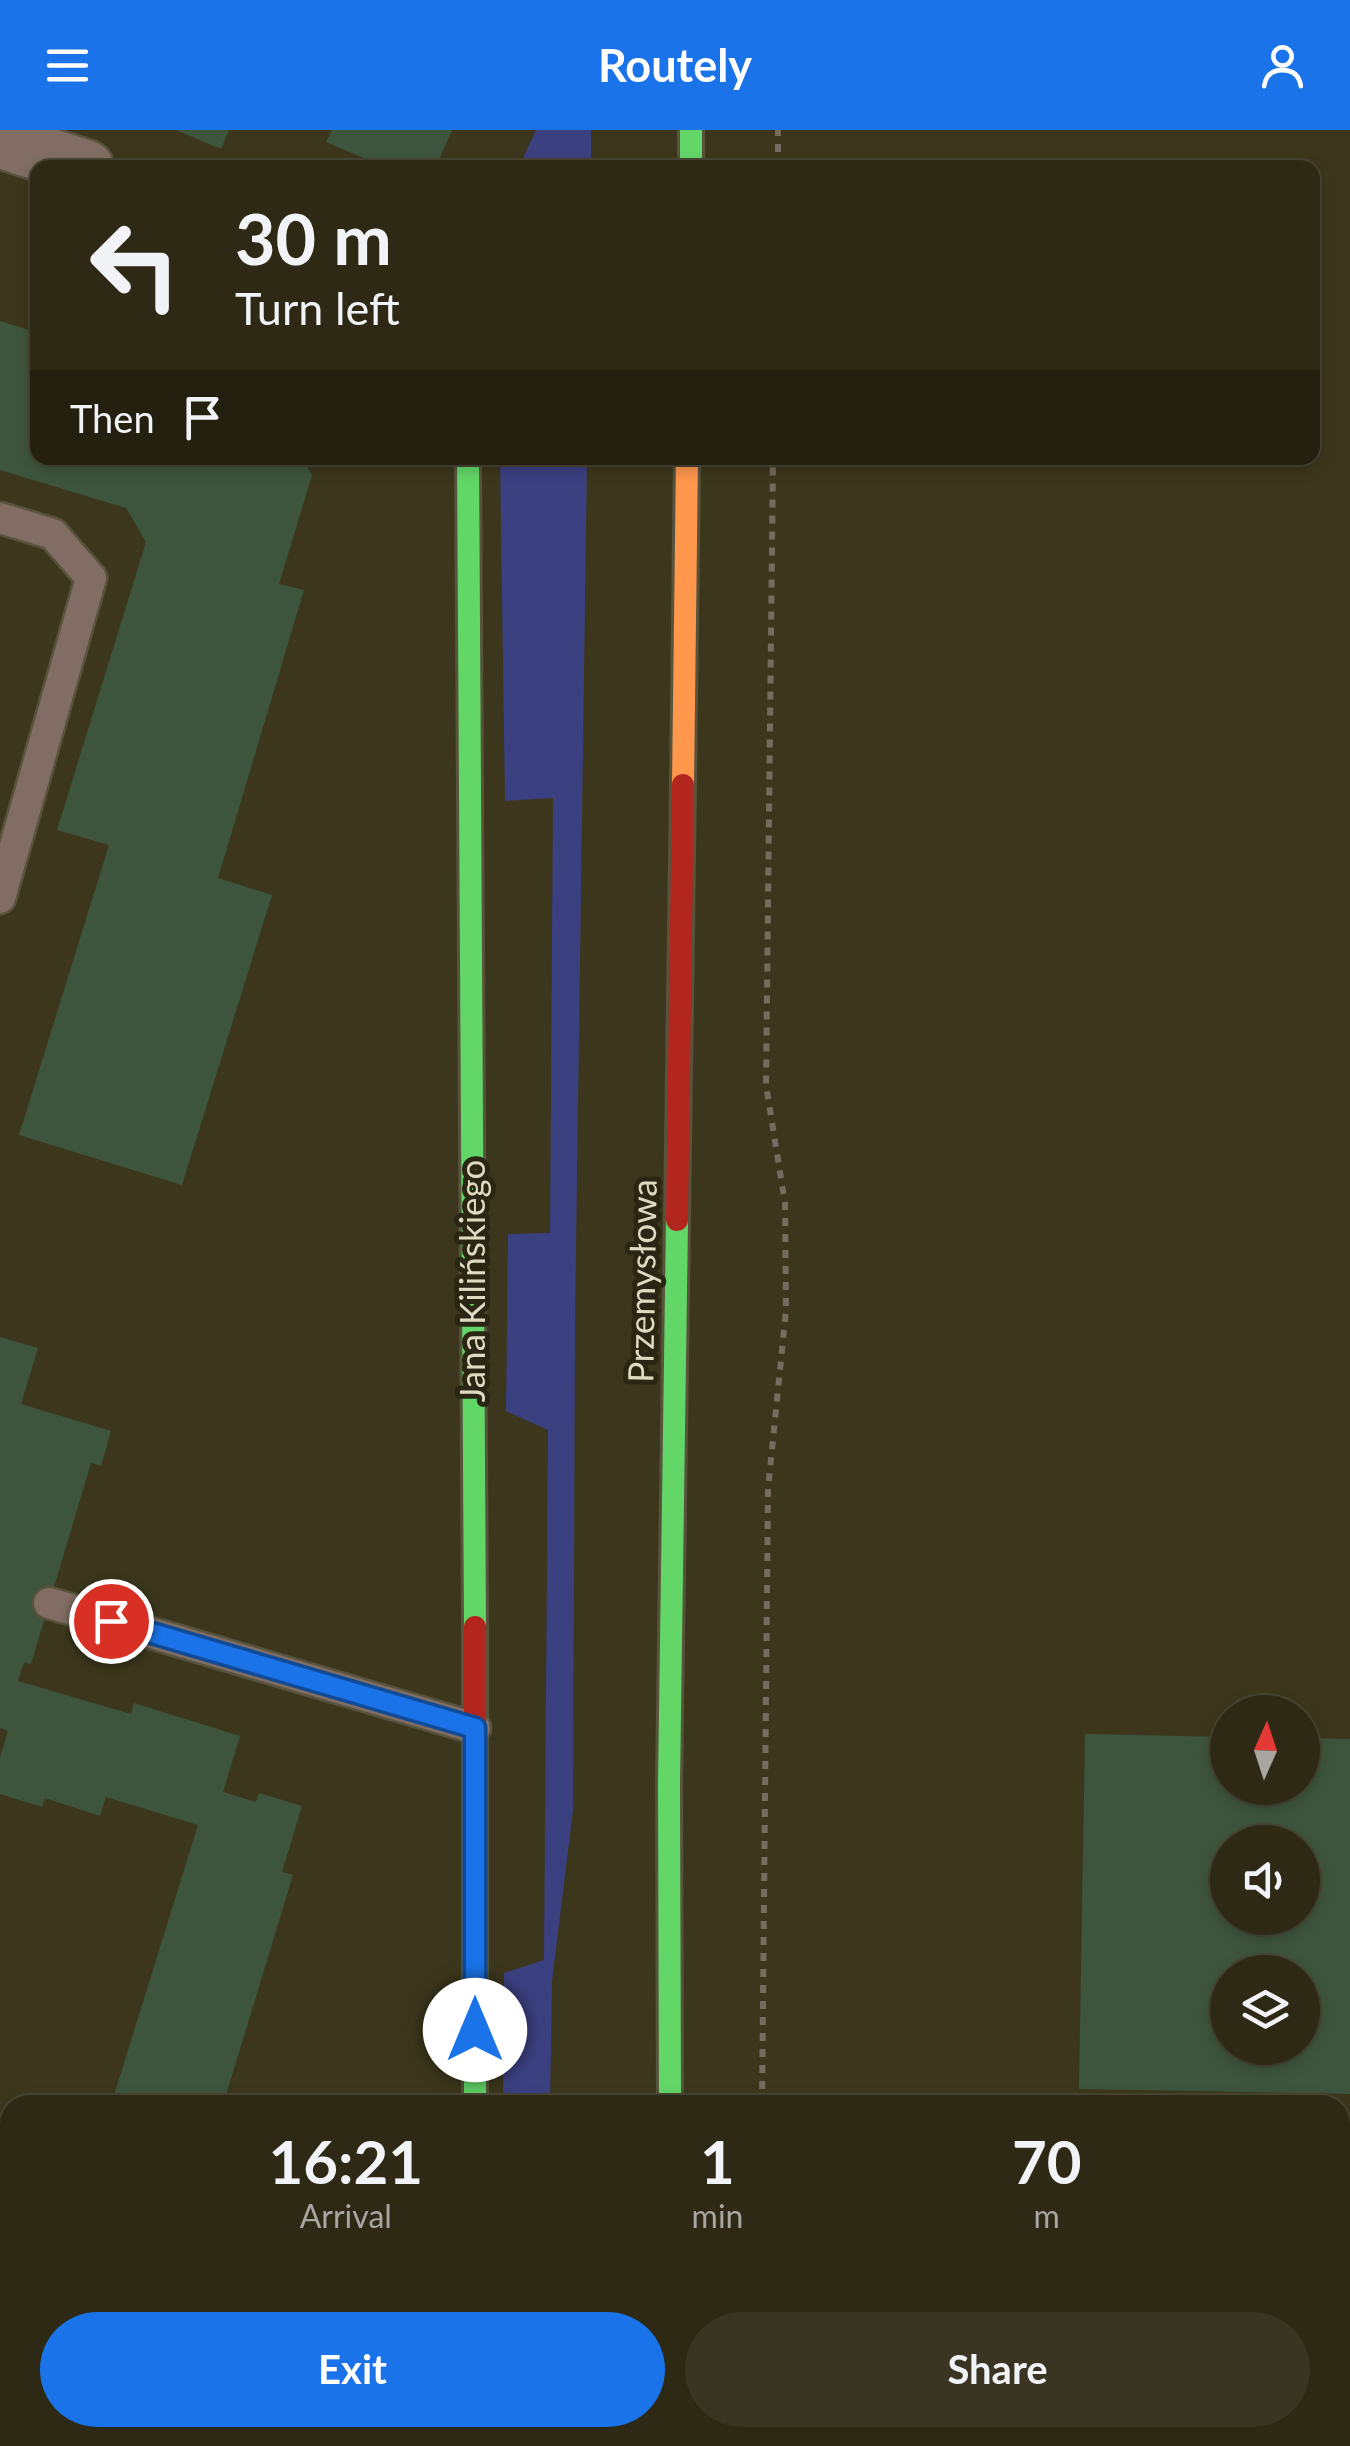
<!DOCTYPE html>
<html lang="en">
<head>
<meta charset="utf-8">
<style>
  :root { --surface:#2d2915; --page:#393522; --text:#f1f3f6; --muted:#a7a6a0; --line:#484534; --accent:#1a73e8 }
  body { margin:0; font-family:Lato,sans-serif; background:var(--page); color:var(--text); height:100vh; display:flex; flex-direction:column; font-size:38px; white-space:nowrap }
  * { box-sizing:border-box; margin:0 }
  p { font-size:32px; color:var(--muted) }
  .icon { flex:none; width:55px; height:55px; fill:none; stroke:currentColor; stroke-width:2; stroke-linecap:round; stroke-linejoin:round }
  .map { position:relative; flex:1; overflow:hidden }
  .panel { position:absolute; left:0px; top:1965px; width:1350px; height:352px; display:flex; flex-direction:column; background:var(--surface); border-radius:30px 30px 0 0; box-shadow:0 5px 15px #0003,0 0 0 2px var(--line) }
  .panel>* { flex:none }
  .guide { position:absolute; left:30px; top:30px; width:1290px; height:305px; border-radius:20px; box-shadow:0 5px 15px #0003,0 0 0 2px var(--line); background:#2d2915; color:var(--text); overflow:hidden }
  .needle { width:65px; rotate:3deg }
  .fabs { position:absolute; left:1210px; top:1565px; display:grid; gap:20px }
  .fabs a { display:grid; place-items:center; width:110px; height:110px; border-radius:50%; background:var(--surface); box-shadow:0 5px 15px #0003,0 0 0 2px var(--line); font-size:50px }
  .pin { position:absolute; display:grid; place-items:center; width:85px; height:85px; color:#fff; margin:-42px; border:5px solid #fff; border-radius:50%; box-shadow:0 2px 10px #0007 }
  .me { position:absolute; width:110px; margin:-55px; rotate:0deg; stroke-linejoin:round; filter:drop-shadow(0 0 8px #0008) }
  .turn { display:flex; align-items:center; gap:35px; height:210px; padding:0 40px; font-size:45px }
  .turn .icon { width:130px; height:130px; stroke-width:2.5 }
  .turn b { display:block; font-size:70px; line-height:85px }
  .then { display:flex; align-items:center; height:95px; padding:0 40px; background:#0003; gap:20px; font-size:38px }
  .eta { display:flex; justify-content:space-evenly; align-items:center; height:170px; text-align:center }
  .eta b { font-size:60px; font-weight:700; line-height:70px }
  .cta { display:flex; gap:20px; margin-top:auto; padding:20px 40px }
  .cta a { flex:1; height:115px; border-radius:60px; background:var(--accent); color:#fff; font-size:40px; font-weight:700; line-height:115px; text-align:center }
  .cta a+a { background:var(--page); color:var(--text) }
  header { display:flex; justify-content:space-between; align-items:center; height:130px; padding:0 40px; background:var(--accent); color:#fff; font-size:45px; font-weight:700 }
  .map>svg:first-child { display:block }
  .green { fill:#3b4081 }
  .building { fill:#3e553d; fill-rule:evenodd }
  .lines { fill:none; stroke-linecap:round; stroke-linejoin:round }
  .lane-casing { stroke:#57533c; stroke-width:35 }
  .street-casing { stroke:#57533c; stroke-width:60 }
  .fast-casing { stroke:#57533c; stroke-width:28 }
  .slow-casing { stroke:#57533c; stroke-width:28 }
  .jam-casing { stroke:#57533c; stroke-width:28 }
  .path { stroke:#776a5e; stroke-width:6; stroke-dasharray:8 8; stroke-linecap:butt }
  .lane { stroke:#816d63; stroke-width:30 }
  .street { stroke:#816d63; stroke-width:55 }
  .fast { stroke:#63d668; stroke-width:22 }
  .slow { stroke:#ff974d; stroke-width:22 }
  .jam { stroke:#b3261e; stroke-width:22 }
  .route-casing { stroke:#114b97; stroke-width:25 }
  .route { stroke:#1a73e8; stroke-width:18 }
  .labels { text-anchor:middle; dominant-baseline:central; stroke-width:10; stroke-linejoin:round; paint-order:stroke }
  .street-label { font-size:35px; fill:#dfdac2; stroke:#2b2613 }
</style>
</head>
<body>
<header><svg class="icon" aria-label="menu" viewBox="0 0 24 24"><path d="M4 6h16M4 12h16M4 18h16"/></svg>Routely<svg class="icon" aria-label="person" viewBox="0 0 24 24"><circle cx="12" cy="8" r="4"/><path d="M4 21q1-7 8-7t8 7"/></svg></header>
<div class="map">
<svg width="1350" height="2316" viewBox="0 0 1350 2316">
  <rect width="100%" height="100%" fill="#3c371c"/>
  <g class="green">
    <path d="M536,0H591V37H519Z"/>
    <path d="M500,328H587L575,1191L573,1680L552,1851L550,1975H503L504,1843L544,1830L548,1300L506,1281L508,1104L550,1103L553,668L505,671Z"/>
    <path d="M507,2308H582L583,2316H502Z"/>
  </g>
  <g class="building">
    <path d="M176,0H229L221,19Z"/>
    <path d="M332,0H452L435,38H387L326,12Z"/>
    <path d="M0,191L38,203V328H302L312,345L279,454L304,460L218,748L272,765L182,1055L19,1005L109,715L57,700L146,412L126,378L0,340Z"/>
    <path d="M0,1207L38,1218L21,1274L111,1301L101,1336L91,1333L31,1534L24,1532L18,1551L131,1584L134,1573L240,1606L223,1662L256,1672L259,1663L302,1676L282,1742L293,1745L223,1975H111L198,1695L106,1667L100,1686L45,1668L42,1677L0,1664V1627L8,1601L0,1598Z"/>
    <path d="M1085,1604L1228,1607V1658H1302V1608L1350,1609V1964L1079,1959ZM1228,1712H1302V1788H1228ZM1228,1842H1302V1918H1228Z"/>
    <path d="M1340,2071L1350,2079V2229L1340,2221Z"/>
    <path d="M0,2220L10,2223V2308H19L16,2316H0Z"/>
  </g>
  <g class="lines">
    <defs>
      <g id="lane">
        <path d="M0,388L53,404L91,448L0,768"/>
        <path d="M49,1473L475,1598"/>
        <path d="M0,2080L10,2083"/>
      </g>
      <g id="street">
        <path d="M0,10L86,38"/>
        <path d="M824,2308L860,2316"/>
        <path d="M419,2316L424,2308"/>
      </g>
      <g id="fast">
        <path d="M691,0V38"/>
        <path d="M468,328L475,1497"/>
        <path d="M475,1832V1975"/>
        <path d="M670,1975L669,1653L677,1090"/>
        <path d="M676,2308V2316"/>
      </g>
      <path id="slow" d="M683,655L687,328"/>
      <g id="jam">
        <path d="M677,1090L683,655"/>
        <path d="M475,1497V1832"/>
      </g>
    </defs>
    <use href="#lane" class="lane-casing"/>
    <use href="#street" class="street-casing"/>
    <use href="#fast" class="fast-casing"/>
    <use href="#slow" class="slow-casing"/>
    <use href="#jam" class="jam-casing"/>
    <g class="path">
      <path d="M778,38V0"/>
      <path d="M762,1975L768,1359L786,1180L785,1073L766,955L773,328"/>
    </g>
    <use href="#lane" class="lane"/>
    <use href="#street" class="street"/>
    <use href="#fast" class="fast"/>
    <use href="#slow" class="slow"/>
    <use href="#jam" class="jam"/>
  </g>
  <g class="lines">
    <defs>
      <path id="route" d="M111,1491L475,1598V1900"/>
    </defs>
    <use href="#route" class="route-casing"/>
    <use href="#route" class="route"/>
  </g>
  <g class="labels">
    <g class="street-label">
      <text transform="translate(471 1151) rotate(-90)">Jana Kilińskiego</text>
      <text transform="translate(641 1151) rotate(-89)">Przemysłowa</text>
    </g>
  </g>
</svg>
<div class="fabs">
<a><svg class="needle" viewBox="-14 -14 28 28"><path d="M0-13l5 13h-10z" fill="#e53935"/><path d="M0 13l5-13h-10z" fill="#a7a6a0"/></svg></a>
<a><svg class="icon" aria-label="sound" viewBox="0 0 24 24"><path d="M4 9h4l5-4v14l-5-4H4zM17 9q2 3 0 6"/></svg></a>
<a><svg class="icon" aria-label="layers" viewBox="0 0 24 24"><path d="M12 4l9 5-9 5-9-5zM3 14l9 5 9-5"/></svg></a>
</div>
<div class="pin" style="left:111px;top:1491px;background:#d93025"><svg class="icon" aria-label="arrive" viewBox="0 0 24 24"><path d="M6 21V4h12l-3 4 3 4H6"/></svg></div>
<svg class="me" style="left:475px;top:1900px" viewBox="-20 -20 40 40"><circle r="19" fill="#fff"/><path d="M0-13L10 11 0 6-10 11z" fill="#1a73e8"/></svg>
<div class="guide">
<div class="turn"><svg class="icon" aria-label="left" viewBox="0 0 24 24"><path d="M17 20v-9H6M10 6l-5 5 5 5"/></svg><div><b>30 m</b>Turn left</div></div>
<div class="then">Then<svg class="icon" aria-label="arrive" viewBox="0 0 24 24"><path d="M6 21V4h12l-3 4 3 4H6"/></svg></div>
</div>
<section class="panel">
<div class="eta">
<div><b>16:21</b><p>Arrival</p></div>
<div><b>1</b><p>min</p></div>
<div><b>70</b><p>m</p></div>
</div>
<div class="cta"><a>Exit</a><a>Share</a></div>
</section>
</div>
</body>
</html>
